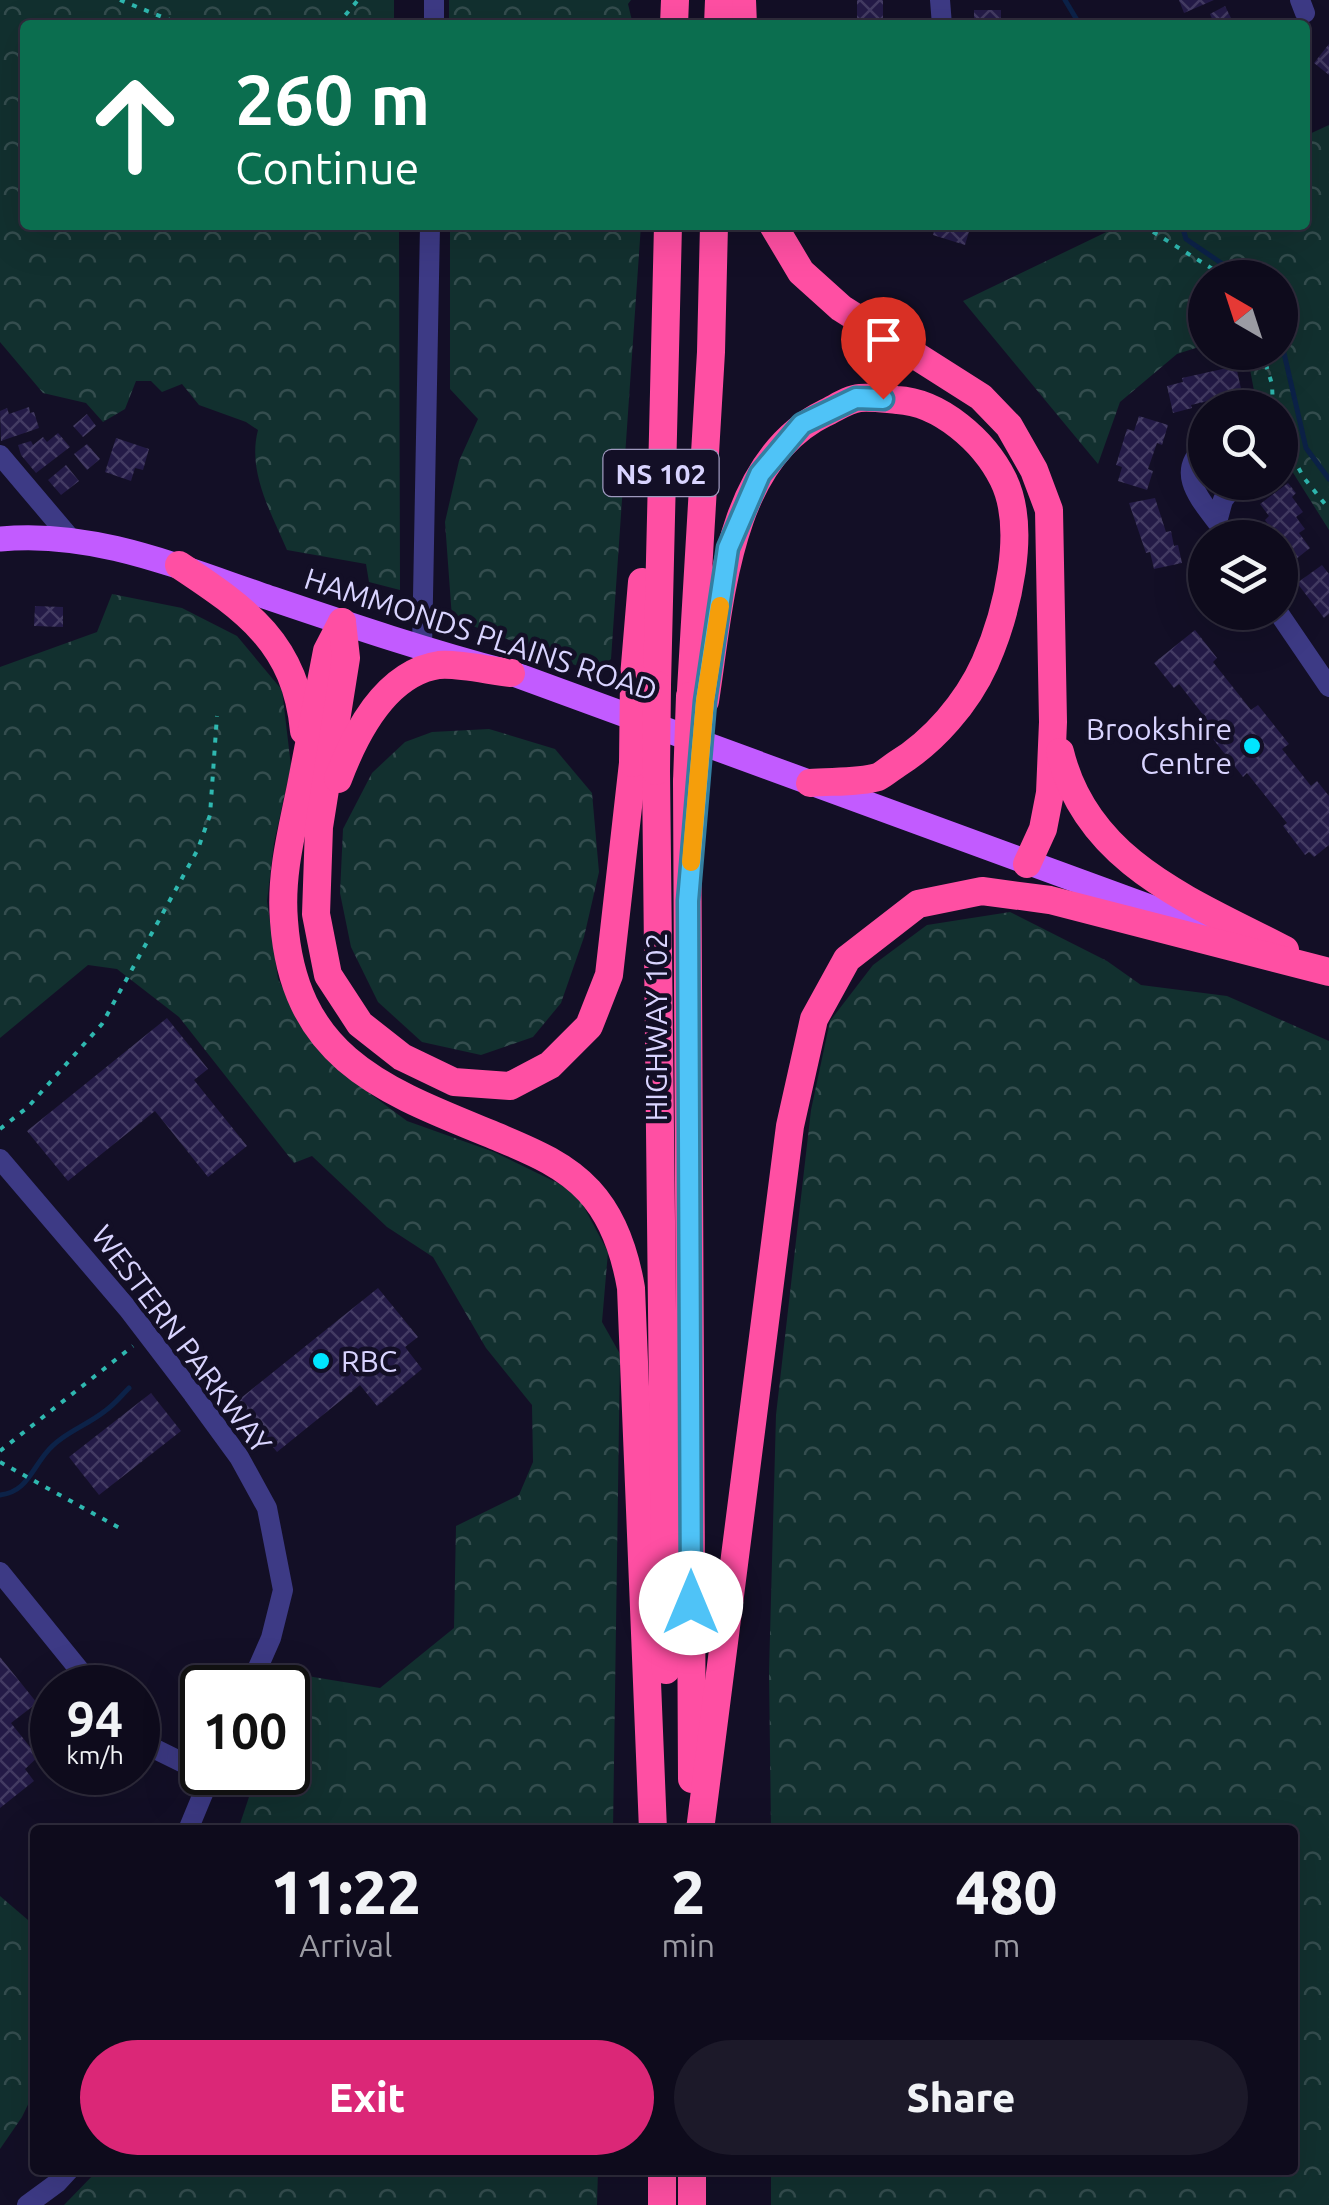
<!DOCTYPE html>
<html lang="en">
<head>
<meta charset="utf-8">
<style>
  :root { --surface:#0e0b1c; --page:#1c1929; --text:#f1f3f6; --muted:#9b9ba3; --line:#2e2b3b; --accent:#db2777 }
  body { margin:0; font-family:Ubuntu,sans-serif; background:var(--page); color:var(--text); height:100vh; display:flex; flex-direction:column; font-size:38px; white-space:nowrap }
  * { box-sizing:border-box; margin:0 }
  p { font-size:32px; color:var(--muted) }
  .icon { flex:none; width:55px; height:55px; fill:none; stroke:currentColor; stroke-width:2; stroke-linecap:round; stroke-linejoin:round }
  .map { position:relative; flex:1; overflow:hidden }
  .drawer { position:absolute; left:30px; top:1825px; width:1268px; height:350px; display:flex; flex-direction:column; background:var(--surface); border-radius:10px; box-shadow:0 10px 40px #0002,0 0 0 2px var(--line) }
  .drawer>* { flex:none }
  .banner { position:absolute; left:20px; top:20px; width:1290px; height:210px; border-radius:10px; box-shadow:0 10px 40px #0002,0 0 0 2px var(--line); background:#0b6e4f; color:#fff; overflow:hidden }
  .needle { width:65px; rotate:321deg }
  .controls { position:absolute; left:1188px; top:260px; display:grid; gap:20px }
  .controls a { display:grid; place-items:center; width:110px; height:110px; border-radius:50%; background:var(--surface); box-shadow:0 10px 40px #0002,0 0 0 2px var(--line); font-size:50px }
  .speed { position:absolute; left:30px; top:1665px; display:flex; gap:20px; font-size:50px; font-weight:700; text-align:center }
  .speed>* { display:grid; place-content:center; width:130px; height:130px; border-radius:50%; background:var(--surface); box-shadow:0 10px 40px #0002,0 0 0 2px var(--line); line-height:1 }
  .speed small { font-size:25px; font-weight:400 }
  .speed .limit { border:5px solid #111; border-radius:15px; background:#fff; color:#111 }
  .pin { position:absolute; display:grid; place-items:center; width:85px; height:85px; color:#fff; margin:-102px -42px; border-radius:50% 50% 50% 0; rotate:-45deg; box-shadow:0 0 10px #0007 }
  .pin .icon { rotate:45deg }
  .me { position:absolute; width:110px; margin:-55px; rotate:0deg; stroke-linejoin:round; filter:drop-shadow(0 0 8px #0008) }
  .turn { display:flex; align-items:center; gap:35px; height:210px; padding:0 50px; font-size:45px }
  .turn .icon { width:130px; height:130px; stroke-width:2.5 }
  .turn b { display:block; font-size:70px; line-height:85px }
  .eta { display:flex; justify-content:space-evenly; align-items:center; height:170px; text-align:center }
  .eta b { font-size:60px; font-weight:800; line-height:70px }
  .primary-button { display:flex; gap:20px; margin-top:auto; padding:20px 50px }
  .primary-button a { flex:1; height:115px; border-radius:60px; background:var(--accent); color:#fff; font-size:40px; font-weight:800; line-height:115px; text-align:center }
  .primary-button a+a { background:var(--page); color:var(--text) }
  .map>svg:first-child { display:block }
  .forest { fill:url(#forest-crowns) }
  .lines { fill:none; stroke-linecap:round; stroke-linejoin:round }
  .stream { stroke:#0c2248; stroke-width:5 }
  .building { fill:url(#building-cross-hatch) }
  .path { stroke:#2fb8b0; stroke-width:4; stroke-dasharray:5 8; stroke-linecap:butt }
  .minor { stroke:#3d3a85; stroke-width:20 }
  .major { stroke:#c25bff; stroke-width:25 }
  .highway { stroke:#ff4fa3; stroke-width:28 }
  .highway-bridge { stroke:#ff4fa3; stroke-width:28 }
  .route-casing { stroke:#337fa1; stroke-width:25 }
  .route { stroke:#4fc3f7; stroke-width:18 }
  .slow { stroke:#f59e0b; stroke-width:18 }
  .poi-dot { fill:#00e5ff; stroke:#130f26; stroke-width:4 }
  .labels { text-anchor:middle; dominant-baseline:central; stroke-width:9; stroke-linejoin:round; paint-order:stroke }
  .shield { fill:#130f26; stroke:#9e99be; stroke-width:2.5 }
  .shield-label { font-size:28px; font-weight:bold; fill:#d9d4ff }
  .street-label { font-size:30px; fill:#d9d4ff; stroke:#130f26 }
  .poi-label { font-size:30px; fill:#d9d4ff; stroke:#130f26; text-anchor:end }
</style>
</head>
<body>
<div class="map">
<svg width="1329" height="2205" viewBox="0 0 1329 2205">
  <defs>
    <pattern id="forest-crowns" width="20" height="18" patternUnits="userSpaceOnUse" patternTransform="scale(2.5)"><rect width="20" height="18" fill="#12302f"/><path d="M2 6a3 3 0 1 1 6 0M12 15a3 3 0 1 1 6 0" fill="none" stroke="#344d4e"/></pattern>
    <pattern id="building-cross-hatch" width="8" height="8" patternUnits="userSpaceOnUse" patternTransform="scale(2.5)"><rect width="8" height="8" fill="#241b47"/><path d="M0 0l8 8M0 8l8-8" fill="none" stroke="#433b63"/></pattern>
  </defs>
  <rect width="100%" height="100%" fill="#130f26"/>
  <g class="forest">
    <path d="M0,0H394V25H25V225H399L400,590L369,582L366,564L287,550C271,512 247,472 258,430L246,422L199,405L182,384L162,392L151,381H136L125,409L103,422L86,403L43,393L0,342Z"/>
    <path d="M449,0H631L628,4L633,25H449Z"/>
    <path d="M1329,125V530L1280,452V408L1257,407L1247,353L1280,352V278H1205V345L1177,354L1120,402L1098,464L963,301L1121,225H1305V136Z"/>
    <path d="M450,225H641L611,659L596,673L452,618L445,522L459,461L478,419L450,389Z"/>
    <path d="M112,594L182,608L237,636L282,690L291,766L274,843L267,901L278,979L303,1027L342,1073L407,1121L494,1152L576,1192L608,1252L602,1322L620,1354L613,1830H238L257,1773L288,1772V1688L284,1687L289,1673L380,1688L454,1628L456,1526L519,1495L533,1462L532,1405L486,1348L433,1257L387,1227L312,1156L294,1163L179,1017L117,969L88,965L0,1038V667L97,632Z"/>
    <path d="M489,729L555,749L592,793L599,872L584,937L561,1003L533,1037L481,1055L422,1042L378,1002L351,947L340,893L343,829L372,773L405,742L432,732Z"/>
    <path d="M1010,912L1107,961L1141,985L1227,996L1329,1041V2205H771V2170H1292V1830H771L769,1672L776,1415L811,1110L830,1021L873,965L927,925Z"/>
    <path d="M0,1896L35,1926V2090L22,2117L0,2149Z"/>
    <path d="M98,2170H598L597,2205H64Z"/>
  </g>
  <g class="lines">
    <g class="stream">
      <path d="M1065,0L1080,25"/>
      <path d="M1182,225L1186,239L1243,278"/>
      <path d="M1280,336L1306,448L1329,479"/>
      <path d="M0,1495C26,1492 31,1471 46,1453C61,1434 86,1426 105,1411C114,1405 121,1396 129,1388"/>
    </g>
  </g>
  <g class="building">
    <rect x="857" y="0" width="26" height="25"/>
    <path d="M1179,0H1214L1184,13Z"/>
    <path d="M1225,6L1231,18L1225,21L1227,25H1204L1213,21L1210,14Z"/>
    <rect x="974" y="10" width="27" height="15"/>
    <path d="M1329,44V75L1314,63Z"/>
    <path d="M936,225H971L965,245L933,235Z"/>
    <path d="M1236,366L1242,393L1191,405L1192,408L1173,413L1167,386L1183,382L1182,378Z"/>
    <path d="M29,407L30,413L34,412L39,428L1,441L0,411L7,408L9,414Z"/>
    <path d="M87,414L96,426L83,437L73,426Z"/>
    <path d="M1139,416L1168,425L1162,445L1157,443L1148,469L1153,471L1147,490L1118,481L1122,467L1116,465L1127,429L1134,431Z"/>
    <path d="M58,433L70,447L36,473L21,455L18,445L31,441L33,445L43,437L47,442Z"/>
    <path d="M116,438L149,449L143,470L135,468L131,481L105,472Z"/>
    <path d="M87,444L100,459L87,470L74,454Z"/>
    <path d="M66,465L79,481L61,495L48,480Z"/>
    <path d="M1288,483L1296,493L1292,497L1303,512L1296,517L1305,529L1299,533L1310,548L1286,567L1280,560V538H1271L1275,534L1265,520L1269,516L1260,504Z"/>
    <path d="M1155,498L1166,532L1171,531L1174,546L1178,545L1182,563L1154,569L1150,552L1146,553L1129,503Z"/>
    <path d="M1322,565L1329,574V614L1324,618L1297,583Z"/>
    <path d="M35,606L63,607V627L34,626Z"/>
    <path d="M1195,630L1217,658L1213,662L1251,710L1258,705L1289,744L1282,749L1311,786L1317,781L1329,796V845L1314,857L1309,852L1305,855L1283,826L1287,823L1247,773L1243,777L1213,739L1219,735L1179,684L1174,688L1154,663Z"/>
    <path d="M167,1018L208,1069L194,1080L247,1146L208,1177L155,1111L68,1181L27,1131Z"/>
    <path d="M378,1288L418,1337L405,1347L422,1369L377,1406L360,1385L277,1452L236,1402Z"/>
    <path d="M151,1393L181,1431L99,1495L69,1457Z"/>
    <path d="M0,1657L37,1703L11,1723L38,1757L25,1769L34,1781L0,1808Z"/>
  </g>
  <g class="lines">
    <g class="path">
      <path d="M120,0L182,25"/>
      <path d="M337,25L358,0"/>
      <path d="M1142,225L1227,278"/>
      <path d="M1262,352L1272,384L1273,408"/>
      <path d="M1280,434L1304,478L1329,509"/>
      <path d="M0,1129L28,1107L102,1024L198,849L210,815L217,716"/>
      <path d="M149,1292L172,1314L161,1323"/>
      <path d="M0,1451L133,1346"/>
      <path d="M0,1462L125,1531"/>
    </g>
    <g class="minor">
      <path d="M940,0L942,25"/>
      <path d="M1300,0L1305,13"/>
      <path d="M434,25V0"/>
      <path d="M1205,447C1175,472 1199,498 1217,522L1223,500L1237,482"/>
      <path d="M0,455L72,540"/>
      <path d="M1278,612L1329,687"/>
      <path d="M422,650L430,225"/>
      <path d="M0,1159L128,1309L193,1394L239,1457L267,1508L283,1590L271,1638L249,1688"/>
      <path d="M0,1572L94,1688"/>
      <path d="M138,1736L151,1747L210,1776"/>
      <path d="M188,1830L212,1772"/>
      <path d="M27,2205L57,2183L69,2170"/>
    </g>
    <path class="major" d="M0,539C91,530 176,566 261,595C344,623 426,651 511,673L1218,932"/>
    <g class="highway">
      <path d="M742,0L743,25"/>
      <path d="M674,25L675,0"/>
      <path d="M718,25L719,0"/>
      <path d="M773,225L801,272L841,308L981,397L1009,426L1034,470L1049,510L1053,722L1050,793L1043,829L1027,864"/>
      <path d="M179,565C247,610 296,644 304,731"/>
      <path d="M342,622L327,651C318,696 310,741 301,786C292,831 280,875 284,921C294,1061 386,1091 498,1137C531,1151 564,1164 589,1191C613,1217 625,1253 631,1288L653,1830"/>
      <path d="M342,622L346,658L319,827L316,914L328,975L360,1024L402,1057L454,1082L510,1086L550,1065L589,1026L609,975L633,763"/>
      <path d="M634,677L642,582"/>
      <path d="M657,685L668,225"/>
      <path d="M691,690L711,352L714,225"/>
      <path d="M705,701C720,606 726,461 825,413C836,408 848,399 860,398C872,397 885,399 897,400C940,402 984,441 1003,479C1028,529 1007,613 985,663C967,703 934,741 897,764C891,768 884,774 878,777C858,783 830,781 810,783"/>
      <path d="M1060,752C1087,864 1194,902 1285,950"/>
      <path d="M656,771L666,1670"/>
      <path d="M338,779C355,734 385,673 439,665C458,663 491,671 511,673"/>
      <path d="M687,782L692,1779"/>
      <path d="M700,1830L790,1126L814,1019L847,959L918,904L982,891L1050,900L1329,972"/>
      <path d="M662,2205V2170"/>
      <path d="M692,2205V2170"/>
    </g>
    <g class="highway-bridge">
      <path d="M633,763L634,677"/>
      <path d="M656,771L657,685"/>
      <path d="M687,782L690,696"/>
    </g>
  </g>
  <g class="lines">
    <defs>
      <path id="route" d="M691,1603L688,901L705,701L728,548L760,474L802,424L856,398L883,399"/>
    </defs>
    <use href="#route" class="route-casing"/>
    <use href="#route" class="route"/>
    <path class="slow" d="M691,862L705,701L720,606"/>
  </g>
  <g class="poi-dot">
    <circle cx="1252" cy="746" r="10"/>
    <circle cx="321" cy="1361" r="10"/>
  </g>
  <g class="labels">
    <rect class="shield" x="603.5" y="450" width="115" height="46" rx="8"/>
    <g class="shield-label">
      <text x="661" y="473">NS 102</text>
    </g>
    <g class="street-label">
      <text transform="translate(481 634) rotate(18)">HAMMONDS PLAINS ROAD</text>
      <text transform="translate(656 1027) rotate(-90)">HIGHWAY 102</text>
      <text transform="translate(182 1339) rotate(53)">WESTERN PARKWAY</text>
    </g>
    <g class="poi-label">
      <text x="1232" y="729">Brookshire<tspan x="1232" dy="34">Centre</tspan></text>
      <text x="341" y="1361" text-anchor="start">RBC</text>
    </g>
  </g>
</svg>
<div class="controls">
<a><svg class="needle" viewBox="-14 -14 28 28"><path d="M0-13l5 13h-10z" fill="#e53935"/><path d="M0 13l5-13h-10z" fill="#9b9ba3"/></svg></a>
<a><svg class="icon" aria-label="search" viewBox="0 0 24 24"><circle cx="10" cy="10" r="6"/><path d="M15 15l6 6"/></svg></a>
<a><svg class="icon" aria-label="layers" viewBox="0 0 24 24"><path d="M12 4l9 5-9 5-9-5zM3 14l9 5 9-5"/></svg></a>
</div>
<div class="speed"><div>94<small>km/h</small></div><div class="limit">100</div></div>
<div class="pin" style="left:883px;top:399px;background:#d93025"><svg class="icon" aria-label="arrive" viewBox="0 0 24 24"><path d="M6 21V4h12l-3 4 3 4H6"/></svg></div>
<svg class="me" style="left:691px;top:1603px" viewBox="-20 -20 40 40"><circle r="19" fill="#fff"/><path d="M0-13L10 11 0 6-10 11z" fill="#4fc3f7"/></svg>
<div class="banner">
<div class="turn"><svg class="icon" aria-label="ahead" viewBox="0 0 24 24"><path d="M12 20V5M6 11l6-6 6 6"/></svg><div><b>260 m</b>Continue</div></div>
</div>
<section class="drawer">
<div class="eta">
<div><b>11:22</b><p>Arrival</p></div>
<div><b>2</b><p>min</p></div>
<div><b>480</b><p>m</p></div>
</div>
<div class="primary-button"><a>Exit</a><a>Share</a></div>
</section>
</div>
</body>
</html>
